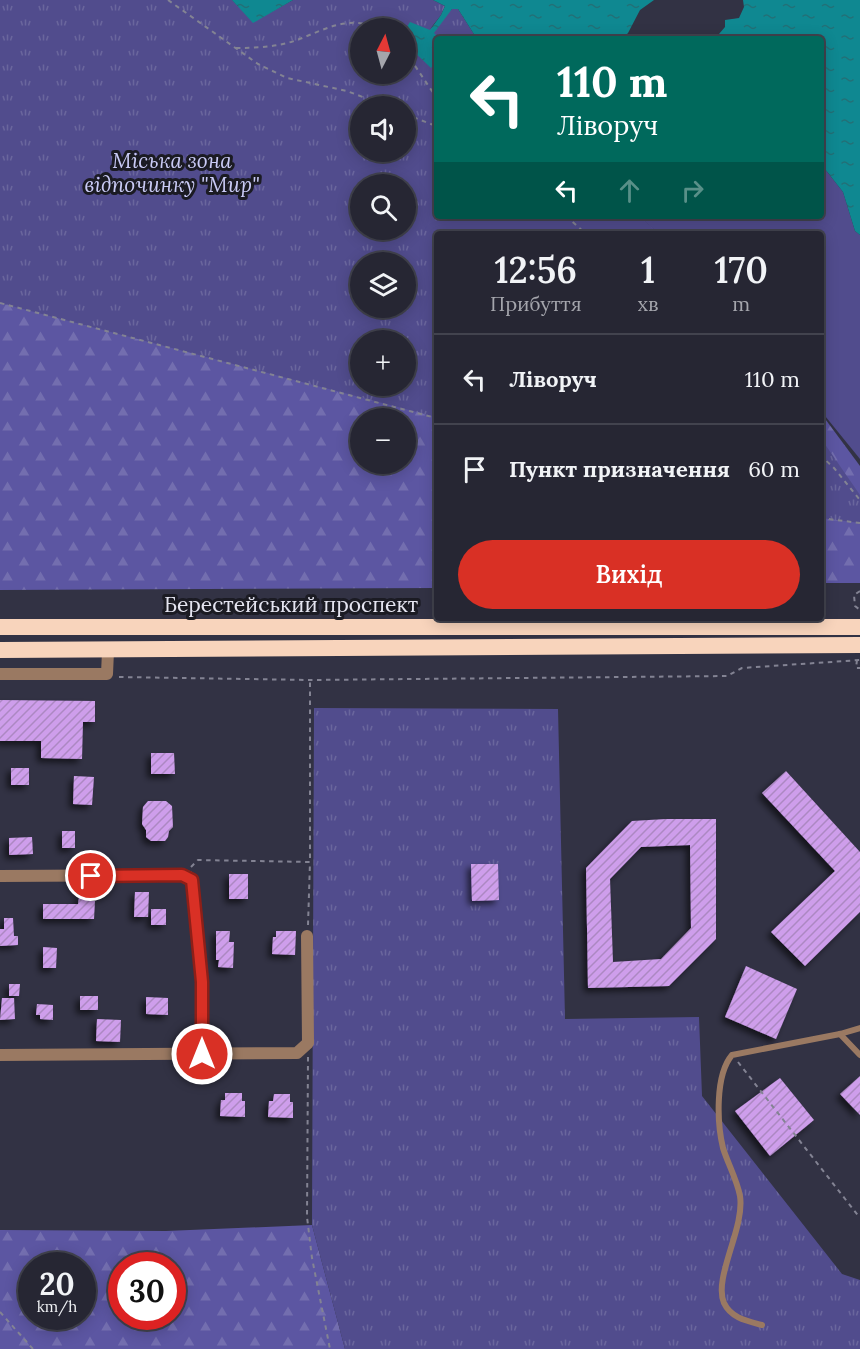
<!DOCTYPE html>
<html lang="uk">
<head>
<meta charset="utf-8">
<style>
  :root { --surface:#262633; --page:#32323f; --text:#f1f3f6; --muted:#a4a5ac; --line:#42434e; --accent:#d93025 }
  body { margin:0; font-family:Lora,serif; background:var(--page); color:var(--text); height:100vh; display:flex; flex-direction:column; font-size:22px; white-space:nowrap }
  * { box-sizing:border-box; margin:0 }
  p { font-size:20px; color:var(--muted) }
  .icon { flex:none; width:33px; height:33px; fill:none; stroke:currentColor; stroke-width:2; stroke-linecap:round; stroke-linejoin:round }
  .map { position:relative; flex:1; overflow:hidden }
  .panel { position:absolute; left:434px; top:231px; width:390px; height:390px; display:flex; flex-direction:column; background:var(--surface); border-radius:6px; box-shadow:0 3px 15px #0003,0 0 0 2px var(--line) }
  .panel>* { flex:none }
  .banner { position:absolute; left:434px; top:36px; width:390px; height:183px; border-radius:6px; box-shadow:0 3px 15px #0003,0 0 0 2px var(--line); background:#00695c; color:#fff; overflow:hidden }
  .needle { width:39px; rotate:6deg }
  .controls { position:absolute; left:350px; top:18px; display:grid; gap:12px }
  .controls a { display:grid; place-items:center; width:66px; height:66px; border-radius:50%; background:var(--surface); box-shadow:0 3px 15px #0003,0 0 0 2px var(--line); font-size:30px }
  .speed { position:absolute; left:18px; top:1252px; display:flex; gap:12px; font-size:30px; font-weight:700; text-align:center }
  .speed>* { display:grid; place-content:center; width:78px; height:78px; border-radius:50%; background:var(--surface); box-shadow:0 3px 15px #0003,0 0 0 2px var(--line); line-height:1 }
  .speed small { font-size:15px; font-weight:400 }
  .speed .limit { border:9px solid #d22; background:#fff; color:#111 }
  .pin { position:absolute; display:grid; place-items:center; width:51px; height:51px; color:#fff; margin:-26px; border:3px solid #fff; border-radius:50%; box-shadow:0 2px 6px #0007 }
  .me { position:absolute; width:66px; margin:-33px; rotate:0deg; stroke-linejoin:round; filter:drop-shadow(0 0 4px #0008) }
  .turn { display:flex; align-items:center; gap:21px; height:126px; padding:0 24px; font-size:27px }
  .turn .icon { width:78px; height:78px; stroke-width:2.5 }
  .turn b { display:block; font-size:42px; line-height:51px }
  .lanes { display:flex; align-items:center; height:57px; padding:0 24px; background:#0003; justify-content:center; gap:30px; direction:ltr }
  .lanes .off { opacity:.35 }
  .eta { display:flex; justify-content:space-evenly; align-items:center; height:102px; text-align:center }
  .eta b { font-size:36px; font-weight:600; line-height:42px }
  .primary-button { display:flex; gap:12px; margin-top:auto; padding:12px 24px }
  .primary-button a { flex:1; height:69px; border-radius:36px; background:var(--accent); color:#fff; font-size:24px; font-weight:600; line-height:69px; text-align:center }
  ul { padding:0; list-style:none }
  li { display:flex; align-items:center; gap:18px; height:90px; padding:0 24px; border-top:2px solid var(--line) }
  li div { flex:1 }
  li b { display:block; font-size:22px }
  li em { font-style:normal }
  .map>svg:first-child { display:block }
  .grass { fill:#514c8d }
  .forest { fill:url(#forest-firs); fill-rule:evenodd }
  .park { fill:url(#park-tufts); fill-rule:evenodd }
  .water { fill:url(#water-ripples) }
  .building { fill:url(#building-hatch); fill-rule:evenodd; filter:url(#shadow) }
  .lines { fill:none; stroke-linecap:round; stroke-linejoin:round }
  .path { stroke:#838393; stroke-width:2; stroke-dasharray:4.5 4.5; stroke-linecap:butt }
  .service { stroke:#9a7962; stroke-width:6 }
  .minor { stroke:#9a7962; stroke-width:12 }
  .trunk { stroke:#f8d4bc; stroke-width:16 }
  .route-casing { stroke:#8d1f18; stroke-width:15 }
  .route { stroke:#d93025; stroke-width:10 }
  .labels { text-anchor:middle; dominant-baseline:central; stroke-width:6; stroke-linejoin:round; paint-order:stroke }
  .park-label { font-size:21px; font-style:italic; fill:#cacbf6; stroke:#1b1b23 }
  .street-label { font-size:21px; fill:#e4e4f0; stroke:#1b1b23 }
</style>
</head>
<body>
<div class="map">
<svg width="860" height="1349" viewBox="0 0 860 1349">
  <defs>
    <pattern id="forest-firs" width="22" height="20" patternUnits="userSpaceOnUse" patternTransform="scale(1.5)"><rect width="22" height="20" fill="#5c56a2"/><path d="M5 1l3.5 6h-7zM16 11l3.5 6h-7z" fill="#736eaf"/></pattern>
    <pattern id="park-tufts" width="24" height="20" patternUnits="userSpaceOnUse" patternTransform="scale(1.5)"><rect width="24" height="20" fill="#514c8d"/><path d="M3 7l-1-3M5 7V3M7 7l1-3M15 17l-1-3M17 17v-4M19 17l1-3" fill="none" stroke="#6a669d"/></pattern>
    <pattern id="water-ripples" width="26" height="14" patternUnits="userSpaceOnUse" patternTransform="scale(1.5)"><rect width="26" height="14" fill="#0f8891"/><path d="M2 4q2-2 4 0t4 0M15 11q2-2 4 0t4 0" fill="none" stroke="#227077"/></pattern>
    <pattern id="building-hatch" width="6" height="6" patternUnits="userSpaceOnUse" patternTransform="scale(1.5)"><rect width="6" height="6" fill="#ce9eeb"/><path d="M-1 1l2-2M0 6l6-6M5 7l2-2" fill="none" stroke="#ac88c2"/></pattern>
    <filter id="shadow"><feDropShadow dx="-4" dy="4" stdDeviation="3" flood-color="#0009"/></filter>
  </defs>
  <rect width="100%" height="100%" fill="#323244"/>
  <path class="grass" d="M821,164L843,192L855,231L860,235V459L821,411L820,234H659L639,216H820Z"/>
  <g class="forest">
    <path d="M0,0H232L253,23L360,230H405L436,216H639L659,234H436V588L0,590ZM360,262H405V308H360ZM360,340H405V386H360ZM360,418H405V464H360Z"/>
    <path d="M820,412L860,466V583H821Z"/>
    <path d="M312,1225L345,1349H0V1230L166,1231ZM32,1266H82V1317H32ZM122,1266H172V1317H122Z"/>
  </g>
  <g class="park">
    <path d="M0,0H232L253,22L293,0H433L445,6L441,15L430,29L452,9H458L477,39H436V216H639L659,234H436V417L0,303ZM360,28H405V74H360ZM360,106H405V152H360ZM360,184H405V230H360ZM360,262H405V308H360ZM360,340H405V386H360Z"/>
    <path d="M820,437L860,495V523L821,518Z"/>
    <path d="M314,708L558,709L565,1019L699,1017L702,1096L842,1274L860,1280V1349H345L312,1225Z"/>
  </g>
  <g class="water">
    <path d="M232,0H293L253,23Z"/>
    <path d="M433,0H654L640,10L628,33L622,39H477L458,9H452L434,33L440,39H436V60L431,68L405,43V30L410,22L430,30L441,15L445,6Z"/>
    <path d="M743,0H860V235L855,231L843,192L821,164L820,39H719V34L725,27V20L739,18L744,7Z"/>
  </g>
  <g class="building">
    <path d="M0,700L95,701V722H83L82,759L41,758V741H0Z"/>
    <path d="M151,753H174L175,774H151Z"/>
    <rect x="11" y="768" width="18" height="17"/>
    <path d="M786,771L860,852V912L805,966L771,932L835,871L762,793Z"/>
    <path d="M74,776L94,777L92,805L73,804Z"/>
    <path d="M148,801H166L172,806L173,827L169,831L168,837L165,841H151L146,837V830L142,824L143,807Z"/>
    <path d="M666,819H716V939L669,986L588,988L586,868L632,821ZM690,845L691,928L661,959L613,962L610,879L641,847Z"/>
    <rect x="62" y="831" width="13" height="17"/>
    <path d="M32,837L33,854L9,855V838Z"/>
    <path d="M471,864H498L499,900L472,901Z"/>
    <rect x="229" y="874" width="19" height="25"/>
    <path d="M135,892H149L148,917H134Z"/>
    <path d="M79,896H91V901H95L94,919H43V904H78Z"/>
    <rect x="151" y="909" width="15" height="16"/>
    <path d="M4,918H13L14,936H18V945L0,946V929H4Z"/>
    <path d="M216,931H230L229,942H234L233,968L218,967L219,960H216Z"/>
    <path d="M276,931H296L295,955L272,954L273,937H276Z"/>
    <path d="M43,947L57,948L56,968H43Z"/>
    <path d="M746,966L797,989L776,1039L725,1017Z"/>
    <path d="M9,984H20L19,996H9Z"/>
    <rect x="80" y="996" width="18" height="14"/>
    <path d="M146,997L168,998V1015L146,1014Z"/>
    <path d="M2,998H14L15,1019L0,1020Z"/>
    <path d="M37,1004L53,1005V1020L40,1019V1015H36Z"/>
    <path d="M97,1019L121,1020L120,1042L96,1041Z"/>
    <path d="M860,1076V1115L840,1094Z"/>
    <path d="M780,1078L814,1120L770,1156L735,1111Z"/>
    <path d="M225,1093H242V1101H245V1117L220,1116L221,1100H225Z"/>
    <path d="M274,1094H290V1102H293V1118L268,1117L269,1101H273Z"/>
  </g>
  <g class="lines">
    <g class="path">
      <path d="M168,0L258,64L287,78L347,91L386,106"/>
      <path d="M236,48C254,48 273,47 291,42C317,34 347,13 375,28"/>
      <path d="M405,51L436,97"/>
      <path d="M405,114L436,126"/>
      <path d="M566,216L586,234"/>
      <path d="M0,303L436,418"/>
      <path d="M820,455L834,468L860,500"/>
      <path d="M820,518L860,523"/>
      <path d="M860,591L854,595L855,606L860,610"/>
      <path d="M857,660L856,668H860"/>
      <path d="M119,677L310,680L727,676L742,668L860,660"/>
      <path d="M191,867L198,860L310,862V680"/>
      <path d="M308,925L310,862"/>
      <path d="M308,1057L307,1217L312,1258L330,1349"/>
      <path d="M738,1062L860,1218"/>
      <path d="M0,1312L33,1349"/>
    </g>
    <g class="service">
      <path d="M840,1034L860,1055"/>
      <path d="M762,1325C747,1321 731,1318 724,1303C713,1278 745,1228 740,1196C737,1180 728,1164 723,1148C717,1123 715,1075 732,1055L840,1034L860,1028"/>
    </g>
    <g class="minor">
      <path d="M0,674H107L108,651"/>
      <path d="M0,876L182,875L189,877L193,884L202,982V1054"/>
      <path d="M0,1055L297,1053L308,1043L307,936"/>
    </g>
    <g class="trunk">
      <path d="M0,627H860"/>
      <path d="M0,650L860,645"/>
    </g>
  </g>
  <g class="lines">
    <defs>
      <path id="route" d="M91,876L182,875L192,880L202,982V1054"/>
    </defs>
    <use href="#route" class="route-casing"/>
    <use href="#route" class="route"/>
  </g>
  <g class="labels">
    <g class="park-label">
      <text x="172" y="160">Міська зона<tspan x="172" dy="24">відпочинку "Мир"</tspan></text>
    </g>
    <g class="street-label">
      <text x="291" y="604">Берестейський проспект</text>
    </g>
  </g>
</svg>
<div class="controls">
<a><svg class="needle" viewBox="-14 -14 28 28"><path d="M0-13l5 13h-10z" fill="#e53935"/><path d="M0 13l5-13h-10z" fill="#a4a5ac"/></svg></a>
<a><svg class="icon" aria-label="sound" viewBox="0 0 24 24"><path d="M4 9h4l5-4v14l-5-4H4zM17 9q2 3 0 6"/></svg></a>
<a><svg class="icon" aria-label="search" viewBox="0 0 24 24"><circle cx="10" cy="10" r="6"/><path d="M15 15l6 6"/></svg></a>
<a><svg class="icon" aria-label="layers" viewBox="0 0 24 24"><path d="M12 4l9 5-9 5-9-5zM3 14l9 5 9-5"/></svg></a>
<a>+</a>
<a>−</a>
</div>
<div class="speed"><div>20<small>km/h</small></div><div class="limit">30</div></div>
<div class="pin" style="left:91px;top:876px;background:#d93025"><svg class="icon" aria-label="arrive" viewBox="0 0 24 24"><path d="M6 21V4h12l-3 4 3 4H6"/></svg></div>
<svg class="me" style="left:202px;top:1054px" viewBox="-20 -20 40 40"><circle r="17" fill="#d93025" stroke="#fff" stroke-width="3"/><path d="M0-11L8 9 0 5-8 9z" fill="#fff"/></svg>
<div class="banner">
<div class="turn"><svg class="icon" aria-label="left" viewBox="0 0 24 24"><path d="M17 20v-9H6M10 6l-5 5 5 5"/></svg><div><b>110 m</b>Ліворуч</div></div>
<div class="lanes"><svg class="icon" aria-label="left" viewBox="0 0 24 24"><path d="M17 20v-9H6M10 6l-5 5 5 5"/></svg><svg class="icon off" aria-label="ahead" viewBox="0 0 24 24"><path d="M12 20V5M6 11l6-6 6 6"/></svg><svg class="icon off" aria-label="right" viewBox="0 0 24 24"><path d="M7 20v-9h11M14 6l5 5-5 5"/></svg></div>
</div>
<section class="panel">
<div class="eta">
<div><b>12:56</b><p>Прибуття</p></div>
<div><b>1</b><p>хв</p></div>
<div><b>170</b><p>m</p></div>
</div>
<ul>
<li><svg class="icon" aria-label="left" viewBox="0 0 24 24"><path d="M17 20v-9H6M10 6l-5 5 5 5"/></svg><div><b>Ліворуч</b></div><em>110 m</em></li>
<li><svg class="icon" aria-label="arrive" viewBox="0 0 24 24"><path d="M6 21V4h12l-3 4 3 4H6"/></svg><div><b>Пункт призначення</b></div><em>60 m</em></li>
</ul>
<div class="primary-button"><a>Вихід</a></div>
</section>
</div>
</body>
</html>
